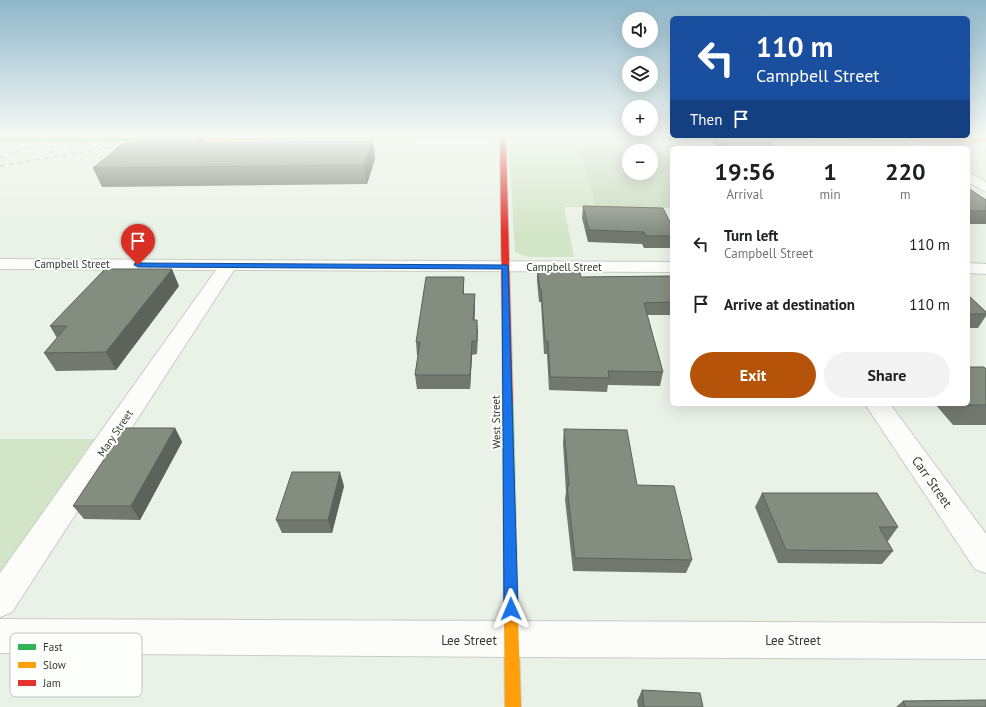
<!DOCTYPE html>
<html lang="en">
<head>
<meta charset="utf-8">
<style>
  :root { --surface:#fff; --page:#f2f2f2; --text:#202124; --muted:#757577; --accent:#b45309 }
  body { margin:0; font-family:"PT Sans",sans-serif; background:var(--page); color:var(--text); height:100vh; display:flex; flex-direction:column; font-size:15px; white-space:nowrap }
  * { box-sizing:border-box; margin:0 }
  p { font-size:13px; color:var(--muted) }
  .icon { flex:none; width:22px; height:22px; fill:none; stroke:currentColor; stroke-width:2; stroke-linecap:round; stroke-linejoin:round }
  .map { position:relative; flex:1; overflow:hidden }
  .sheet { position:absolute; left:670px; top:146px; width:300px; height:260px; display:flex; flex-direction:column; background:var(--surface); border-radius:6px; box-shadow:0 4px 16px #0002 }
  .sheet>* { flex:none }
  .guide { position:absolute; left:670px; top:16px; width:300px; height:122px; border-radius:6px; box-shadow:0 4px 16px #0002; background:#1a4fa0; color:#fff; overflow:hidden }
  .controls { position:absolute; left:622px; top:12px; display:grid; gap:8px }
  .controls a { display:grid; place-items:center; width:36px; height:36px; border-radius:50%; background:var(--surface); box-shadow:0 4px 16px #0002; font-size:20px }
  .pin { position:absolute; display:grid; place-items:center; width:34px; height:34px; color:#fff; margin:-41px -17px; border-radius:50% 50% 50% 0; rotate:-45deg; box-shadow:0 0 4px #0007 }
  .pin .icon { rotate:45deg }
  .me { position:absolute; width:44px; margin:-22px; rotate:359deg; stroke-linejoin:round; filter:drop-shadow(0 0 3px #0008) }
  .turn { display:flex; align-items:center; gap:14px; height:84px; padding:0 20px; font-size:18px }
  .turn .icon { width:52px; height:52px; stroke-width:2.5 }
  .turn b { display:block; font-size:28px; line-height:34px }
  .then { display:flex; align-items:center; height:38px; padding:0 20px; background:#0003; gap:8px; font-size:15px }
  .eta { display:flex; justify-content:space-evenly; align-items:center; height:68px; text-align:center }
  .eta b { font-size:24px; font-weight:800; line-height:28px }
  .action { display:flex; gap:8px; margin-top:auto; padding:8px 20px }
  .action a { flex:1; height:46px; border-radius:24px; background:var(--accent); color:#fff; font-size:16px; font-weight:800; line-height:46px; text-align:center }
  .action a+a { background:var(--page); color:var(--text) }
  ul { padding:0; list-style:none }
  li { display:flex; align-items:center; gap:12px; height:60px; padding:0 20px }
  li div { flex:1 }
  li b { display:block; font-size:15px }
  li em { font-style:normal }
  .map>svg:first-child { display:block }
  .green { fill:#d3e5c7 }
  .forest { fill:#c8dabd; fill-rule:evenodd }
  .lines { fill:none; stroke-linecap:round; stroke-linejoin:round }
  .street-casing { stroke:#c8cdc4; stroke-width:2 }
  .fast-casing { stroke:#c8cdc4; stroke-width:2 }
  .slow-casing { stroke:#c8cdc4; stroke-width:2 }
  .jam-casing { stroke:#c8cdc4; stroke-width:2 }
  .street { fill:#fcfdfb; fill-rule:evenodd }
  .fast { fill:#30b455; fill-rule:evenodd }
  .slow { fill:#ff9f0a; fill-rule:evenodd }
  .jam { fill:#e5322d; fill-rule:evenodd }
  .rail { stroke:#bdbfbc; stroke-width:2; stroke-dasharray:4.5 4.5; stroke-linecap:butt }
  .wall { fill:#72786e }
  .shaded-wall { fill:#5d625a }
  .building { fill:#858c80; stroke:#5d625a }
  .route { fill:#1a73e8; stroke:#114b97 }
  .labels { text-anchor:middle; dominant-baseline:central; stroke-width:4; stroke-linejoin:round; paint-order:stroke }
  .street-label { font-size:11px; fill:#343931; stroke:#fcfffb }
  .near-street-label { font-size:13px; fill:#343931; stroke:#fcfffb }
  .key { fill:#fcfffb; stroke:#c0c4be; stroke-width:1 }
  .key-label { font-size:11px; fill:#343931 }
</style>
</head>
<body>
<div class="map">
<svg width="986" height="707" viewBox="0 0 986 707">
  <rect width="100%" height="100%" fill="#eaf1e6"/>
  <g class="green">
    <path d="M511,144H578L596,207H564L574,257H528L515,252L509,148Z"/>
    <path d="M649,145H677L680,148H672V160Z"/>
    <path d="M0,439H94L0,573Z"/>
  </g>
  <path class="forest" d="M578,144L649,145L672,160V208L596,207ZM629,151H651V173H629Z"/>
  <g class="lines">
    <defs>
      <g id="street">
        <path d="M677,136H687L695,148H683L676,138Z"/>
        <path d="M898,136H912L929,148H914Z"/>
        <path d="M968,172L986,182V192L968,182Z"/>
        <path d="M0,259L672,262V272L234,270L12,612L0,617V573L216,270L0,269Z"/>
        <path d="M968,263L986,264V274L968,273Z"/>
        <path d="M865,404H890L986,534V573L975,569Z"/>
        <path d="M0,619L986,623V659L512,657L0,653Z"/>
      </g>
      <g id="fast">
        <path d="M416,136L814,137L817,139L814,141L414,138V137Z"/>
        <path d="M0,138L184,137L187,139L184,141L0,142Z"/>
        <path d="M508,400L512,402L513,404L518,618L516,623L511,625L506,623L504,618L503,404L504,402Z"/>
      </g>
      <g id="slow">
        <path d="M416,136L418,137V138L184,141L181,139L184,137Z"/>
        <path d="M814,137L986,138V142L812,140V138Z"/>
        <path d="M511,611L516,613L518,618L521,707H505L504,618L506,613Z"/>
      </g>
      <path id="jam" d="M498,135H502L506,144L513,404L512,406H504L503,404L500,144Z"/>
    </defs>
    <use href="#street" class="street-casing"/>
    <use href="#fast" class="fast-casing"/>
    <use href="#slow" class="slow-casing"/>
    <use href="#jam" class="jam-casing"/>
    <use href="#street" class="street"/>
    <use href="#fast" class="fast"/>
    <use href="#slow" class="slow"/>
    <use href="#jam" class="jam"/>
    <g class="rail">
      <path d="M50,152L109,135"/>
      <path d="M0,158L60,135"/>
      <path d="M0,166L186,135"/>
    </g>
  </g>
  <g class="wall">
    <path d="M714,136H763L776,148H717L713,143Z"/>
    <path d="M201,137L203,142L373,141L375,159L367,184L102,187L93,168L139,143Z"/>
    <path d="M968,188L986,200V224H968Z"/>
    <path d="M583,206L672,226V248H644L642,244L588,242L582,218Z"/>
    <path d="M537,269L581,277L672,276V315H647L663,372L660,386L608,385L607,392L549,390L547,354H544L541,302H539L537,281Z"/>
    <path d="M464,277V294H475L474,320H477V354L472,355L470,389H417L415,375L418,355H417L416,342Z"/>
    <path d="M179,286L116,370L56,371L44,353L57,338L50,326Z"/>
    <path d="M968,295L986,312V316L978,328H968Z"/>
    <path d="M986,369V425H953L935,404H968Z"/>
    <path d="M175,428L182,442L140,520L84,519L73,506Z"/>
    <path d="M564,429L637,485L692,560L686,573L573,571L565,499L566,492L563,443Z"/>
    <path d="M344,486L332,533H282L276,520Z"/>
    <path d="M762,493L898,527L888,541H887L893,551L882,564L778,563L755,507Z"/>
    <path d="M642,690L703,707H638L637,701Z"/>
    <path d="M903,701L986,707H896Z"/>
  </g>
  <g class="shaded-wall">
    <path d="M201,137L207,155L195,143Z"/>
    <path d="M373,141L375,159L367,184L364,165Z"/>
    <path d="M172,269L179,286L116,370L106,352Z"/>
    <path d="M464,277V290L463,307V294Z"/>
    <path d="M475,294V307L474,333L473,320Z"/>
    <path d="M477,320L478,333L477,354Z"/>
    <path d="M472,341V355L470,389V375Z"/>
    <path d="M175,428L182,442L140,520L131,506Z"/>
    <path d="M340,472L344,486L332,533L328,520Z"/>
  </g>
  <g class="building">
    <path d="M719,136H763L776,148H730Z"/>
    <path d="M146,137H201L195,143L373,141L364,165L93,168L124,143H139Z"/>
    <path d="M968,188L986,200V211H968Z"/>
    <path d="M583,206L663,208L672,226V236H646L644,232L589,230Z"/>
    <path d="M105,269H172L106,352L44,353L67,326H50Z"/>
    <path d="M537,269H579L581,277L672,276V302L644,303L663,372L608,371L609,378L550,377L548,341H545L541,289H540Z"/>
    <path d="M426,277H464L463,294H475L473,320H477V341H472L470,375H415L420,342H416Z"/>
    <path d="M968,295L986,312V314H968Z"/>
    <path d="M968,367H984L986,369V405H967V404H968Z"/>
    <path d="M125,428H175L131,506H73Z"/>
    <path d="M564,429L627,430L637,485L674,486L692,560L575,558L567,486H569Z"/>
    <path d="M292,472H340L328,520H276Z"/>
    <path d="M762,493H877L898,527H879L893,551L786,550Z"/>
    <path d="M642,690L700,693L703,707H644Z"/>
    <path d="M986,700V707H906L903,701Z"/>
  </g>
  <linearGradient id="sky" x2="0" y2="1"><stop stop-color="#8fb7ca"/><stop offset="0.58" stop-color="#f6f9f4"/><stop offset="1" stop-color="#f6f9f4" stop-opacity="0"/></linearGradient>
  <rect width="986" height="234" fill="url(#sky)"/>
  <path class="route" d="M135,263L508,265L518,609L516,614L511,616L506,614L504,609L502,269L138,267L134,265Z"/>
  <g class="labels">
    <g class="street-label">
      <text x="72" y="264">Campbell Street</text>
      <text x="564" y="267">Campbell Street</text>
      <text transform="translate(496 422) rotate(-91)">West Street</text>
      <text transform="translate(115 433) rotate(-56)">Mary Street</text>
    </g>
    <g class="near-street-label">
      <text transform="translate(932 482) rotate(55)">Carr Street</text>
      <text x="469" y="640">Lee Street</text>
      <text x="793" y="640">Lee Street</text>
    </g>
  </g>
  <rect x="10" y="633" width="132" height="64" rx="6" class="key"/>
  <rect x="18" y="644" width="18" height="6" fill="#30b455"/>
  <rect x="18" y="662" width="18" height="6" fill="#ff9f0a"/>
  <rect x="18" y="680" width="18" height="6" fill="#e5322d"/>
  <g class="key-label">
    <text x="43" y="651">Fast</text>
    <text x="43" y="669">Slow</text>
    <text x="43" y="687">Jam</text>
  </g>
</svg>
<div class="controls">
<a><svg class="icon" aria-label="sound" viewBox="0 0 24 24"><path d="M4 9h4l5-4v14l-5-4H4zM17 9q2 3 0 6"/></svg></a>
<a><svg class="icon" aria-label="layers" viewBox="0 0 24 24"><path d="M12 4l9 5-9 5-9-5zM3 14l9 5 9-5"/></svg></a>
<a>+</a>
<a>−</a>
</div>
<div class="pin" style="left:138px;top:265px;background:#d93025"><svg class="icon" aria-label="arrive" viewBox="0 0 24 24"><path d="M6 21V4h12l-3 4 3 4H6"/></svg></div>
<svg class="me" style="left:511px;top:609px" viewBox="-20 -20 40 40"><path d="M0-17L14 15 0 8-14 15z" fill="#1a73e8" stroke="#fff" stroke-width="4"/></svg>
<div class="guide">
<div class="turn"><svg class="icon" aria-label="left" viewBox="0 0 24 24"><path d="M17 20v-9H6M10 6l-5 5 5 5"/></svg><div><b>110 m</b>Campbell Street</div></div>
<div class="then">Then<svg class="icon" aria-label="arrive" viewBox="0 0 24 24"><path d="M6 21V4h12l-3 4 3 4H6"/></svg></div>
</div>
<section class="sheet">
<div class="eta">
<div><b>19:56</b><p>Arrival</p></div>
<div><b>1</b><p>min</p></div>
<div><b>220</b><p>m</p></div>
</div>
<ul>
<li><svg class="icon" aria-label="left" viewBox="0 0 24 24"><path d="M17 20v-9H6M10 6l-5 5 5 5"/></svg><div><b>Turn left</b><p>Campbell Street</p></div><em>110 m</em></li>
<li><svg class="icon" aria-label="arrive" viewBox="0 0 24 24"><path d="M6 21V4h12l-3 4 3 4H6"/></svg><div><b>Arrive at destination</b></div><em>110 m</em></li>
</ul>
<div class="action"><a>Exit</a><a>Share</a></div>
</section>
</div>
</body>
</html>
